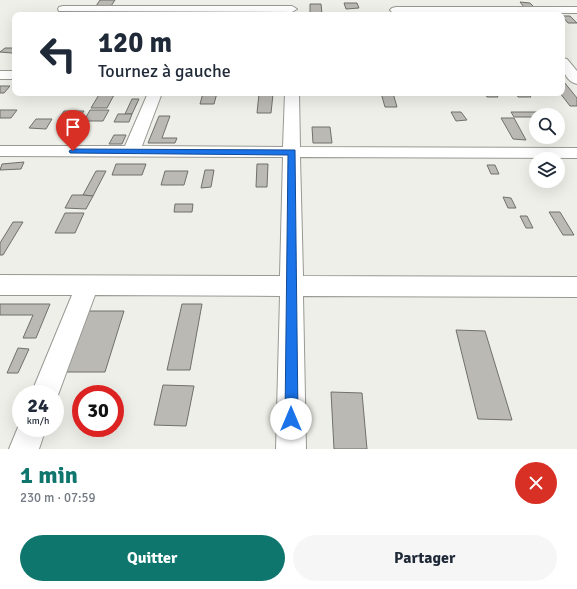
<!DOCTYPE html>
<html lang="fr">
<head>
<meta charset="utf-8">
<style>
  :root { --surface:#fff; --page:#f6f6f7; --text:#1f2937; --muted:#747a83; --accent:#0f766e }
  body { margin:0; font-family:Signika,sans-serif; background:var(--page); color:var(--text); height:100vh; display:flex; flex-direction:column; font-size:15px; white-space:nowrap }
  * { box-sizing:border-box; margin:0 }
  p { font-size:13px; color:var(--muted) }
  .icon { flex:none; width:22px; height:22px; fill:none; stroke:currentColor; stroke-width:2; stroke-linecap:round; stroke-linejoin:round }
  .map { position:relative; height:449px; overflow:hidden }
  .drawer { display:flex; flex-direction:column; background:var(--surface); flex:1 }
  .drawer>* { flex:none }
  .guide { position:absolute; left:12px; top:12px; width:553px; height:84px; border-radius:8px; box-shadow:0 4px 16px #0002; background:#fff; color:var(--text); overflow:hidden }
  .tools { position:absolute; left:529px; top:108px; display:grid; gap:8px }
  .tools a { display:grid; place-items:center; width:36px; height:36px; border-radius:50%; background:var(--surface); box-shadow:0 4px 16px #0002; font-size:20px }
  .speed { position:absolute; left:12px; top:385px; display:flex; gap:8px; font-size:20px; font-weight:700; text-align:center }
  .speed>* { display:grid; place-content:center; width:52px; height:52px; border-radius:50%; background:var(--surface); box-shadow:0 4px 16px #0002; line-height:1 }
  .speed small { font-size:10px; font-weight:400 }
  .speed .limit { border:6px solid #d22; background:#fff; color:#111 }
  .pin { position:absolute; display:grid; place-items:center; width:34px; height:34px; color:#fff; margin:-41px -17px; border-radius:50% 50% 50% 0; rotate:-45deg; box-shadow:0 0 4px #0007 }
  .pin .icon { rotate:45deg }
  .me { position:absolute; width:44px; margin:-22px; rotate:0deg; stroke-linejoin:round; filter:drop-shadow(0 0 3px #0008) }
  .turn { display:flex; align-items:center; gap:14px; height:84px; padding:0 20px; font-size:18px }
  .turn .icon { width:52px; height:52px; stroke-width:2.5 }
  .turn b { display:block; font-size:28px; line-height:34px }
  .round { display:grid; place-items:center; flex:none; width:42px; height:42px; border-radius:21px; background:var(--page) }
  .summary { display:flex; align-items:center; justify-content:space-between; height:68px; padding:0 20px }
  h1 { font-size:24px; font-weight:700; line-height:30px; color:var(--accent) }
  .action { display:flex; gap:8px; margin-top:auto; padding:8px 20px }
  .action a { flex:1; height:46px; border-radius:24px; background:var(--accent); color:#fff; font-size:16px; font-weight:700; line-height:46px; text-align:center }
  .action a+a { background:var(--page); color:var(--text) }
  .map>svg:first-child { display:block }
  .building { fill:#bab9b4; stroke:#71716c }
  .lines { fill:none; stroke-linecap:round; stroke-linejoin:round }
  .minor-casing { stroke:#999893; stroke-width:2 }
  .minor { fill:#fff; fill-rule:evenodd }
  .route { fill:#1a73e8; stroke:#114b97 }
</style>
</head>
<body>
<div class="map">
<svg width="577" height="449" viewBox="0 0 577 449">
  <rect width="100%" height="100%" fill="#efefe9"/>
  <g class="building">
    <path d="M100,0H115L111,6H96Z"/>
    <path d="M520,2L530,3L534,7H524Z"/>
    <path d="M344,3H357L359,8L346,9Z"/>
    <path d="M310,4H321L322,14L310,13Z"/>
    <path d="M562,16H570L577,23H568Z"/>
    <path d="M5,48H15V50L12,53L0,52Z"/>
    <path d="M562,82H564L577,98V106H570L560,93H562Z"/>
    <path d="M0,86H10L4,93H0Z"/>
    <path d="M100,93H115L107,108H91Z"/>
    <path d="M203,93H217L214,104H200Z"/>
    <path d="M381,93H393L397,107H385Z"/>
    <path d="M484,93H495L498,97H487Z"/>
    <path d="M516,93H528L531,97H518Z"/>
    <path d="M259,94H273L271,113H257Z"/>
    <path d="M132,99H139L132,114H125Z"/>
    <path d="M0,110H17L11,118H0Z"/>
    <path d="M90,110H109L103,121H84Z"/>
    <path d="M64,111H84L80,117H60Z"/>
    <path d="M451,112H461L467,120L456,121Z"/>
    <path d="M511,112H542L544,115H536V117H514Z"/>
    <path d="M118,114H132L129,122H114Z"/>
    <path d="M159,116H170L162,138H177L175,143H148Z"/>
    <path d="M501,118H514L526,140L513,139Z"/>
    <path d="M36,119H52L46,129L29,128Z"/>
    <path d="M312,127H330L332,143H313Z"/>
    <path d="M114,135H126L122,144H109Z"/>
    <path d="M24,162L21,169L0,170L2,164Z"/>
    <path d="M116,164H146L142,175H112Z"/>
    <path d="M257,164H268L267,187H256Z"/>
    <path d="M487,165H495L499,174H491Z"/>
    <path d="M205,170H214L211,187L201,188Z"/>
    <path d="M96,171H106L93,196L83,195Z"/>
    <path d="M165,171H188L184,185H161Z"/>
    <path d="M72,195H83L93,196L86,209L65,208Z"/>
    <path d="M503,197L511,198L516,208H508Z"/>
    <path d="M175,204H193L192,212H174Z"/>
    <path d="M549,212H560L574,235H563Z"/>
    <path d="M65,213H84L75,233H55Z"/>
    <path d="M520,216H527L533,228H526Z"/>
    <path d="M13,222H23L3,255H0V243Z"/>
    <path d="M0,304H50L36,338H23L33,315H0Z"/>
    <path d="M182,304H202L190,370H167Z"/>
    <path d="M89,311H124L105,372H66Z"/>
    <path d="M456,330L485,331L512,420L478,419Z"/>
    <path d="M18,348L29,349L18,373H7Z"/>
    <path d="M163,385L194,386L186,426L154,425Z"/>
    <path d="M331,392L362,393L367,449H334Z"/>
  </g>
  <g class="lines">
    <defs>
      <g id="minor">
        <path d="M63,6H292L297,9L292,12L59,11L58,9L59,7Z"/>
        <path d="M396,7H577V13L392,12L390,10L392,8Z"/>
        <path d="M562,58L567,59L577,71V84C565,81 562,69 562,58Z"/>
        <rect x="0" y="71" width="15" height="8"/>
        <path d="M148,93H162L142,146L283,147L285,93H299L300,147L577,148V158L300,157L303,276L577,277V297L303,296L306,449H276L280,296L95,295L55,403V394H31L72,295H0V275L280,276L283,157L0,156V146H125Z"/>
        <path d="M21,420V428H46L39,449H9Z"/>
      </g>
    </defs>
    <use href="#minor" class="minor-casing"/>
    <use href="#minor" class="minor"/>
  </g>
  <path class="route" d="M73,149L295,150L298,419L296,424L291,426L287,424L285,419L288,155L70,153L69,151Z"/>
</svg>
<div class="tools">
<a><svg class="icon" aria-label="search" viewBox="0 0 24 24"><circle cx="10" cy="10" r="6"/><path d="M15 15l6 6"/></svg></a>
<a><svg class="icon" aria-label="layers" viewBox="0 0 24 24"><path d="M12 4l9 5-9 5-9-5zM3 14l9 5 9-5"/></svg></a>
</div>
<div class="speed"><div>24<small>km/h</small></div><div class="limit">30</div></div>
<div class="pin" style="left:73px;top:151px;background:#d93025"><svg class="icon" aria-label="arrive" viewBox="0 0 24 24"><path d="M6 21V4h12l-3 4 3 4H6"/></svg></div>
<svg class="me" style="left:291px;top:419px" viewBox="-20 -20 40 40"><circle r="19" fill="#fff"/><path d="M0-13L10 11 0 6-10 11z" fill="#1a73e8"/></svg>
<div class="guide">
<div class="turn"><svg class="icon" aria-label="left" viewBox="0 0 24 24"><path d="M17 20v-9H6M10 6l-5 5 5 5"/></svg><div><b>120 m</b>Tournez à gauche</div></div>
</div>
</div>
<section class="drawer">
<div class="summary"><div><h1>1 min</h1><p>230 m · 07:59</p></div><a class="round" style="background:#d93025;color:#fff"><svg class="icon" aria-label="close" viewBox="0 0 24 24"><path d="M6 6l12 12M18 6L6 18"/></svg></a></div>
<div class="action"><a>Quitter</a><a>Partager</a></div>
</section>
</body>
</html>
